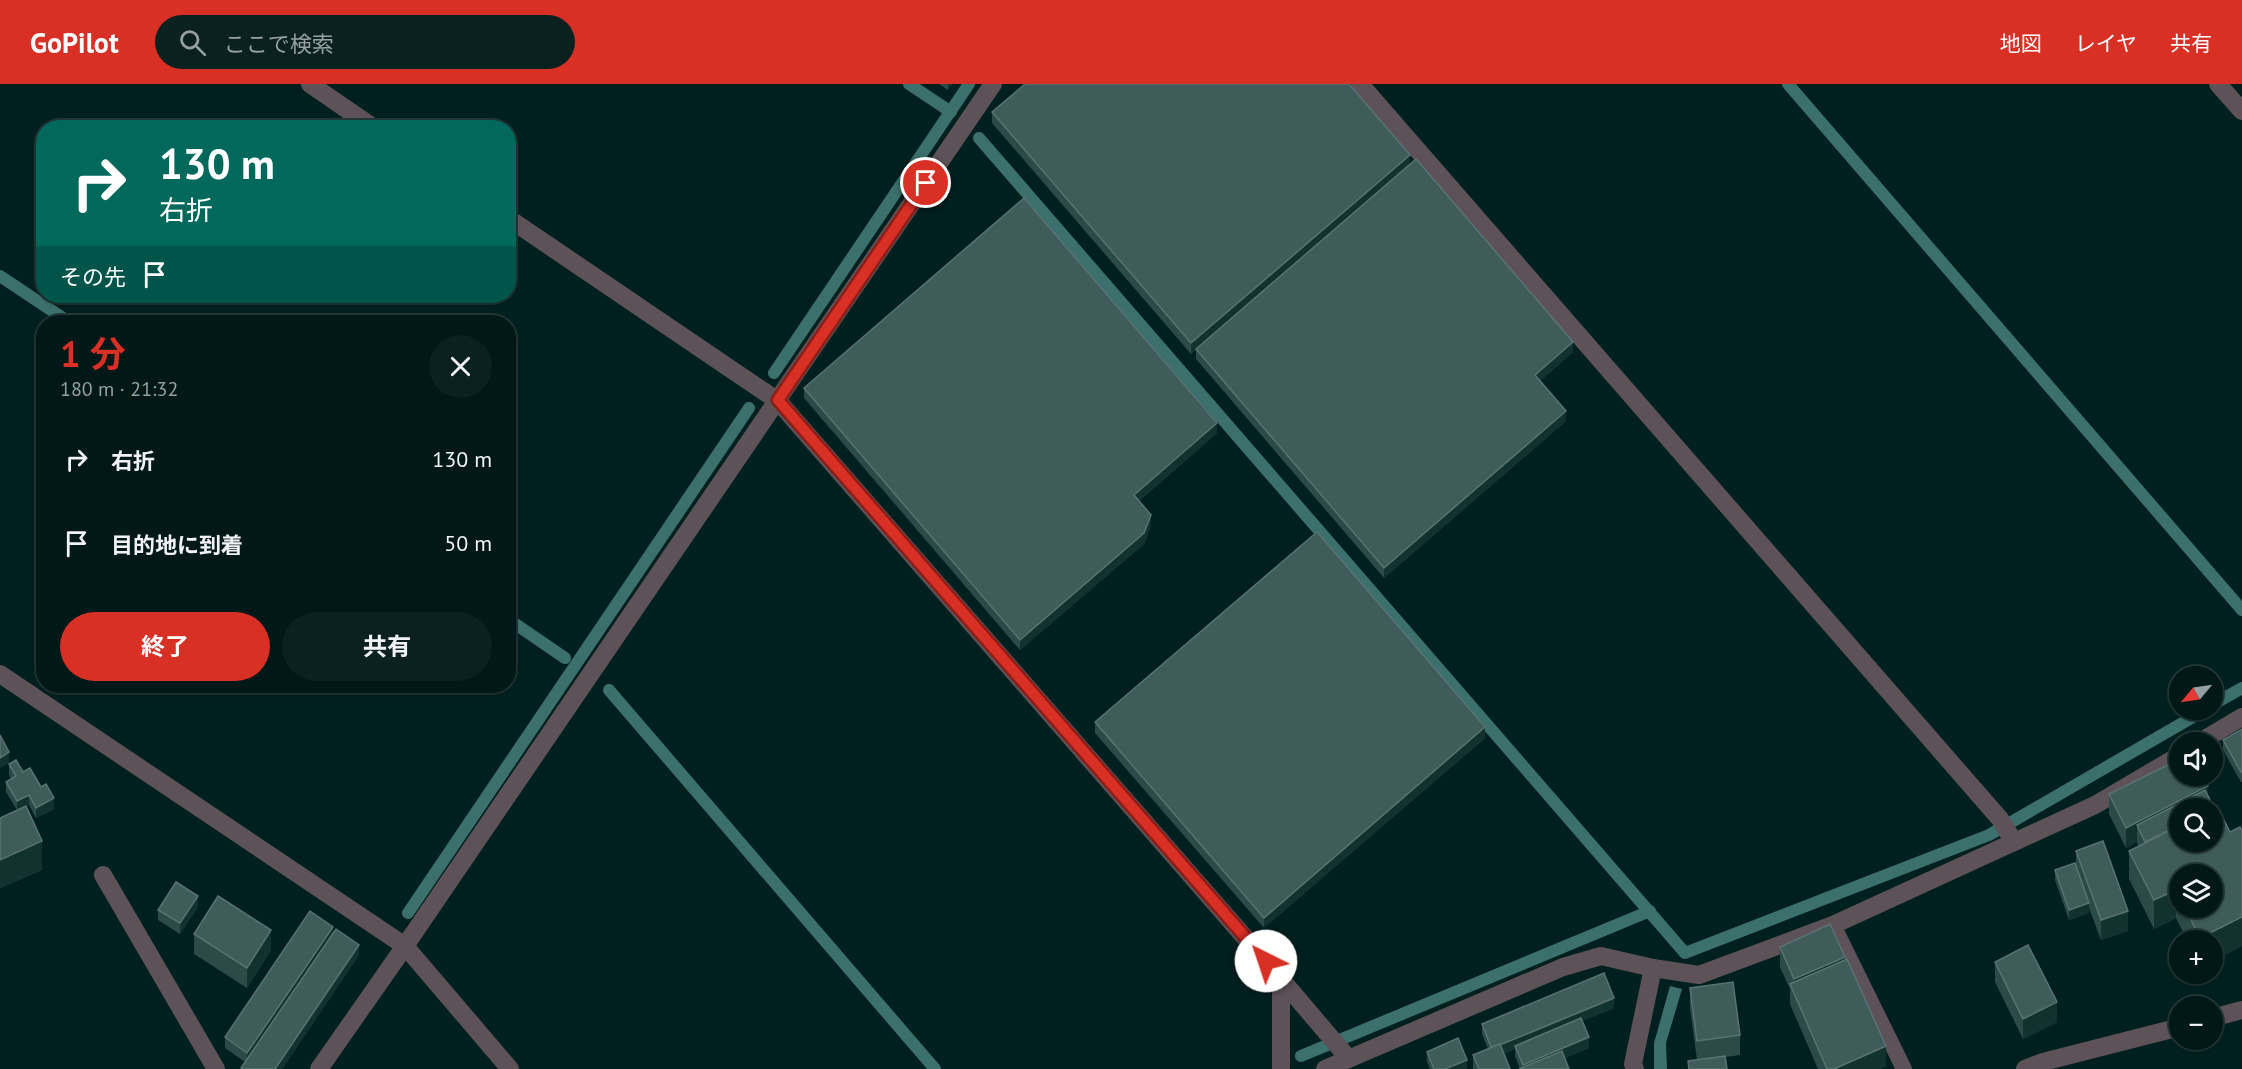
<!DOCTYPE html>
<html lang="ja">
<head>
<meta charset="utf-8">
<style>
  :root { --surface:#001817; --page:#0a2120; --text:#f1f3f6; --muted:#95a0a1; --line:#223736; --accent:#d93025 }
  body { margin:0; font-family:"PT Sans","Noto Sans JP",sans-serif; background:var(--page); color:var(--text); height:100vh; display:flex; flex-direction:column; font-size:22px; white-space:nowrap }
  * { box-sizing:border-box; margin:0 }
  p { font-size:20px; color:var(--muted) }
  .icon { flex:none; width:33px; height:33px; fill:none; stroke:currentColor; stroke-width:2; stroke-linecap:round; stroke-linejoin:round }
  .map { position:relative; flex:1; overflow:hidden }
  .panel { position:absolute; left:36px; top:231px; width:480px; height:378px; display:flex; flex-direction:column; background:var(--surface); border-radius:24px; box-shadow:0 2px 4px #0004,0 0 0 2px var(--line) }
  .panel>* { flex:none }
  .guide { position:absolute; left:36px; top:36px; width:480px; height:183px; border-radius:24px; box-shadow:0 2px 4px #0004,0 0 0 2px var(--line); background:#00695c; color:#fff; overflow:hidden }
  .needle { width:39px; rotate:241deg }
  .controls { position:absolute; left:2169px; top:582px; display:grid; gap:12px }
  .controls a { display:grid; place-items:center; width:54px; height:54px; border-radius:50%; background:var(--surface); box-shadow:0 2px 4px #0004,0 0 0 2px var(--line); font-size:30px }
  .pin { position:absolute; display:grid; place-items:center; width:51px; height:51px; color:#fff; margin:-26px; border:3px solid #fff; border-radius:50%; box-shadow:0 2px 6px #0007 }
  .me { position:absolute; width:66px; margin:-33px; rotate:319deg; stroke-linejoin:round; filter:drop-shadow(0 0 4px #0008) }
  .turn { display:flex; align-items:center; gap:21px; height:126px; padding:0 24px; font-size:27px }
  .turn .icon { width:78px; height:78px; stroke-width:2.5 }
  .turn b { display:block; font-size:42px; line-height:51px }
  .then { display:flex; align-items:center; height:57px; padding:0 24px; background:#0003; gap:12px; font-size:22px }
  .round { display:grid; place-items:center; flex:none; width:63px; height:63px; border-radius:32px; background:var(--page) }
  .summary { display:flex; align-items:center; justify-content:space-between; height:102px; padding:0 24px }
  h1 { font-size:36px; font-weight:700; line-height:45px; color:var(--accent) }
  .button { display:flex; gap:12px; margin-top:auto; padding:12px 24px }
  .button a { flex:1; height:69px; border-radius:36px; background:var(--accent); color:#fff; font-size:24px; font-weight:700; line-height:69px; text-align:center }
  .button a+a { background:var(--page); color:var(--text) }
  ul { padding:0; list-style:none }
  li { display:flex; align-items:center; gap:18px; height:84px; padding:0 24px }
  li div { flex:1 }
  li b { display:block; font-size:22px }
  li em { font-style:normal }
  header { display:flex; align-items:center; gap:36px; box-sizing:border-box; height:84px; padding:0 30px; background:var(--accent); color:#fff }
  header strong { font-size:28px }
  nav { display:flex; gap:33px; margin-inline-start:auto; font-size:21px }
  .search { width:420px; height:54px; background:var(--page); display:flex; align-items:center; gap:15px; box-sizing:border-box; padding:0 21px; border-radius:33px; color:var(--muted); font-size:22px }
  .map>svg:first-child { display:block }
  .water { fill:#3c706c }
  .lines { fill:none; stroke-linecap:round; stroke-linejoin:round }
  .stream { stroke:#3c706c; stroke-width:12 }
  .lane { stroke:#5c5258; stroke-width:16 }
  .street { stroke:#5c5258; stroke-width:18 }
  .wall { fill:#2b4a48; fill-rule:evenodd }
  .shaded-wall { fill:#123230 }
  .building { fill:#3f5c5a; stroke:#587371; stroke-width:1.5 }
  .route-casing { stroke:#8d1f18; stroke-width:15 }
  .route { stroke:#d93025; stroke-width:10 }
</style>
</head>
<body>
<header>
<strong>GoPilot</strong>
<div class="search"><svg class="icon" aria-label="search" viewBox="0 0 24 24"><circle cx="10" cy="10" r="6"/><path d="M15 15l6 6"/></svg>ここで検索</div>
<nav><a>地図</a><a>レイヤ</a><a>共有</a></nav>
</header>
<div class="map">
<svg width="2242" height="985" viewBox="0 0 2242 985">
  <rect width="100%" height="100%" fill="#00201f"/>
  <path class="water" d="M1670,902L1682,905L1666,959L1667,985H1654V959Z"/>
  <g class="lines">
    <g class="stream">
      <path d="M909,0L951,28"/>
      <path d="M1788,0L2242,526"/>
      <path d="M979,54L1685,869L1989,751L2205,626"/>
      <path d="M0,192L69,238"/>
      <path d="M774,289L969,0"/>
      <path d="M508,535L565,574"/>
      <path d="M609,606L935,985"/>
      <path d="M2212,621L2242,604"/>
      <path d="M408,829L749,324"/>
      <path d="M1301,972L1650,827"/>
    </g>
    <path class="lane" d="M1833,841L1904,985"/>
    <g class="street">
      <path d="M310,0L374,44"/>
      <path d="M1360,0L2000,735L2014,758"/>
      <path d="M2218,0L2242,27"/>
      <path d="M508,134L778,317L1281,895V985"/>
      <path d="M0,590L405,862L510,985"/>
      <path d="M2200,658L2242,633"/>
      <path d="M103,791L216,985"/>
      <path d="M1281,895L1349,975"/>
      <path d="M2212,934L2242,926"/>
      <path d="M319,985L405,862L993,0"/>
      <path d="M1325,985L1563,883L1601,872L1653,884L1699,891L1833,841L2095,721L2180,671"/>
      <path d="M1635,985L1633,980L1653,884"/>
      <path d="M2025,985L2043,978L2180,943"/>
    </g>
  </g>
  <g class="wall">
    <path d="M939,0H952L948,6Z"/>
    <path d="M992,28L1410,81L1573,268L1540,297L1566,337L1384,494L1196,275V266L1191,270L992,39Z"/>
    <path d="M804,304L1217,349L1139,417L1151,441L1144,460L1020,566L804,314Z"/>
    <path d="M1095,638L1485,654L1264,844L1095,649Z"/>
    <path d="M2242,645V698H2241L2223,666V656Z"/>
    <path d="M2180,675V692H2202L2208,702V712L2214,724L2217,722L2230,748L2240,743L2242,747V862L2212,877V856H2187L2176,834L2154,845L2129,795V767L2138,762L2137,758L2126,764L2109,730V710ZM2180,724H2212V758H2180ZM2180,790H2212V824H2180Z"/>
    <path d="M9,680L23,688L54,725L36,734L29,721L26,722L42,786L0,804V734L17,726L6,708V698L11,695L9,690Z"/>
    <path d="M2076,767L2128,847L2101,856L2089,824V829L2069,836L2055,796V786L2076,782Z"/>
    <path d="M198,823L180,850L158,836V826Z"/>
    <path d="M333,848L359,871L282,985H241L245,978L225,964V953Z"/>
    <path d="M194,850L271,866L247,904L194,870Z"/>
    <path d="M1780,863L1845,876L1886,982L1880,985H1818L1790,920V905L1780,883Z"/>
    <path d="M1995,878L2057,938L2023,955L1995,898Z"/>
    <path d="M1690,904L1740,951V971L1726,973L1727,985H1688V977L1697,976L1690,924Z"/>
    <path d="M1614,924L1582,937L1589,964L1565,974L1520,985L1515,972V965L1504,970L1510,985H1473V971L1488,965L1482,950V940Z"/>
    <path d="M1427,968L1467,985H1430L1427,978Z"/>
  </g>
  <g class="shaded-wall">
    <path d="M948,0H952L948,6Z"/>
    <path d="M1410,71V81L1191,270V259Z"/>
    <path d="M1573,258V268L1535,301V291Z"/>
    <path d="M1566,327V337L1384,494V484Z"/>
    <path d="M1217,339V349L1134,421V411Z"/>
    <path d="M1151,431V441L1144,460L1020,566V556Z"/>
    <path d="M1485,643V654L1264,844V834Z"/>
    <path d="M9,668V679L0,684V674Z"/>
    <path d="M2208,702V722L2137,741V758L2126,764V744Z"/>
    <path d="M29,711V721L17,727V717Z"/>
    <path d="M54,714V725L36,734V724Z"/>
    <path d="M42,757V786L0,804V776Z"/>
    <path d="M2176,806V834L2154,845V816Z"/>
    <path d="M198,812V823L180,850V839Z"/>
    <path d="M2089,819V829L2069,836V826Z"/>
    <path d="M2128,827V847L2101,856V836Z"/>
    <path d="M2242,833V862L2212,877V856H2200V854Z"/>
    <path d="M333,843V853L247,979V969Z"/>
    <path d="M271,846V866L247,904V884Z"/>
    <path d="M359,861V871L282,985H275Z"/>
    <path d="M1845,873V893L1794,910V895Z"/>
    <path d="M1614,914V924L1516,965L1515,962V965L1492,975V964Z"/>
    <path d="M2057,918V938L2023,955V935Z"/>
    <path d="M1589,953V964L1538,985H1523V981Z"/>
    <path d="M1886,962V982L1880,985H1834Z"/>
    <path d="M1467,976V985H1445Z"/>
  </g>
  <g class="building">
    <path d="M1025,0H1349L1410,71L1191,259L992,28Z"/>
    <path d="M1416,75L1573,258L1535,291L1566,327L1384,484L1196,265Z"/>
    <path d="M1024,114L1217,339L1134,411L1151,431L1144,449L1020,556L804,304Z"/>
    <path d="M1317,448L1485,643L1264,834L1095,638Z"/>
    <path d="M2242,645V687L2241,688L2223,656Z"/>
    <path d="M0,651L9,668L0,674Z"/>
    <path d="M2180,675V692H2202L2208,702L2126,744L2109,710Z"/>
    <path d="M16,676L23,688L30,684L41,703L46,700L54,714L36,724L29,711L17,717L6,698L16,692L9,680Z"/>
    <path d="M2205,706L2214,724H2180V741L2145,758L2137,741Z"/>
    <path d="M26,722L42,757L0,776V734Z"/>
    <path d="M2217,722L2230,748L2240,743L2242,747V833L2200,854L2185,824H2212V790H2180V814L2176,806L2154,816L2129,767L2180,741V758H2212V725Z"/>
    <path d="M2103,757L2128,827L2101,836L2076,767Z"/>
    <path d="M2075,779L2089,819L2069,826L2055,786Z"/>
    <path d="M176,798L198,812L180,839L158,826Z"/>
    <path d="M218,812L271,846L247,884L194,850Z"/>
    <path d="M310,827L333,843L247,969L225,953Z"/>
    <path d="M1830,840L1845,873L1794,895L1780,863Z"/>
    <path d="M336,845L359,861L275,985H242L241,984Z"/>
    <path d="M2028,861L2057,918L2023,935L1995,878Z"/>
    <path d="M1847,875L1886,962L1834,985H1827L1790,900Z"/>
    <path d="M1604,889L1614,914L1500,961V960L1491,963L1482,940Z"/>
    <path d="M1733,898L1740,951L1697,957L1690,904Z"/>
    <path d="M1581,934L1589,953L1523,981L1515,962Z"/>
    <path d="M1458,954L1467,976L1445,985H1434L1427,968Z"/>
    <path d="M1500,960L1510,985H1479L1473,971Z"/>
    <path d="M1562,967L1569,985H1519Z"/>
    <path d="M1725,972L1727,985H1689L1688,977Z"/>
  </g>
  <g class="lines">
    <defs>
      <path id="route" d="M926,99L778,316L1266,877"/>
    </defs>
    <use href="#route" class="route-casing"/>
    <use href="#route" class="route"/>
  </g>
</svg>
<div class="controls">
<a><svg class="needle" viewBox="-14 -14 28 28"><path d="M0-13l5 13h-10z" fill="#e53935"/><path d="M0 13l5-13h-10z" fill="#95a0a1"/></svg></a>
<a><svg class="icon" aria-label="sound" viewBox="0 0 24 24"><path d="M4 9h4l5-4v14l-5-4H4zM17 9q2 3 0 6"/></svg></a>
<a><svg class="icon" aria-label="search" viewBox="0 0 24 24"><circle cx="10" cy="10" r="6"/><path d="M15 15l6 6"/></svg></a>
<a><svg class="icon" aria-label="layers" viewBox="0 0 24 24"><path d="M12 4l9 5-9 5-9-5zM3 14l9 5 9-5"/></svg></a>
<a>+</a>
<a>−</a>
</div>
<div class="pin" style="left:926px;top:99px;background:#d93025"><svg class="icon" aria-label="arrive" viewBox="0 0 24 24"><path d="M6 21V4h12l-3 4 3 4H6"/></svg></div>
<svg class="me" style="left:1266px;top:877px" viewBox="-20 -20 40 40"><circle r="19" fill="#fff"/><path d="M0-13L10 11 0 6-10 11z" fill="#d93025"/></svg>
<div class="guide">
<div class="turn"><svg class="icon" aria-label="right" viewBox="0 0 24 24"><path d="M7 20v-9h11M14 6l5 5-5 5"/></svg><div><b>130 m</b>右折</div></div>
<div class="then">その先<svg class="icon" aria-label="arrive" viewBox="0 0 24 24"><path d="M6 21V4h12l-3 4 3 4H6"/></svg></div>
</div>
<section class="panel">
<div class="summary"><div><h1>1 分</h1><p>180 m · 21:32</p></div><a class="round"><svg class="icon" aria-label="close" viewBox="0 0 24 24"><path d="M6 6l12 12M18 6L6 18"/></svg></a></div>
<ul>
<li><svg class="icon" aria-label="right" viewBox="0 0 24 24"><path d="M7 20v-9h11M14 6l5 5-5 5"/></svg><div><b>右折</b></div><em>130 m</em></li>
<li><svg class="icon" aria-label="arrive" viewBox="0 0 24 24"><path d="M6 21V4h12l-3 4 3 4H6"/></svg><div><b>目的地に到着</b></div><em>50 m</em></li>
</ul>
<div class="button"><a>終了</a><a>共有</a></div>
</section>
</div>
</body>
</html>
